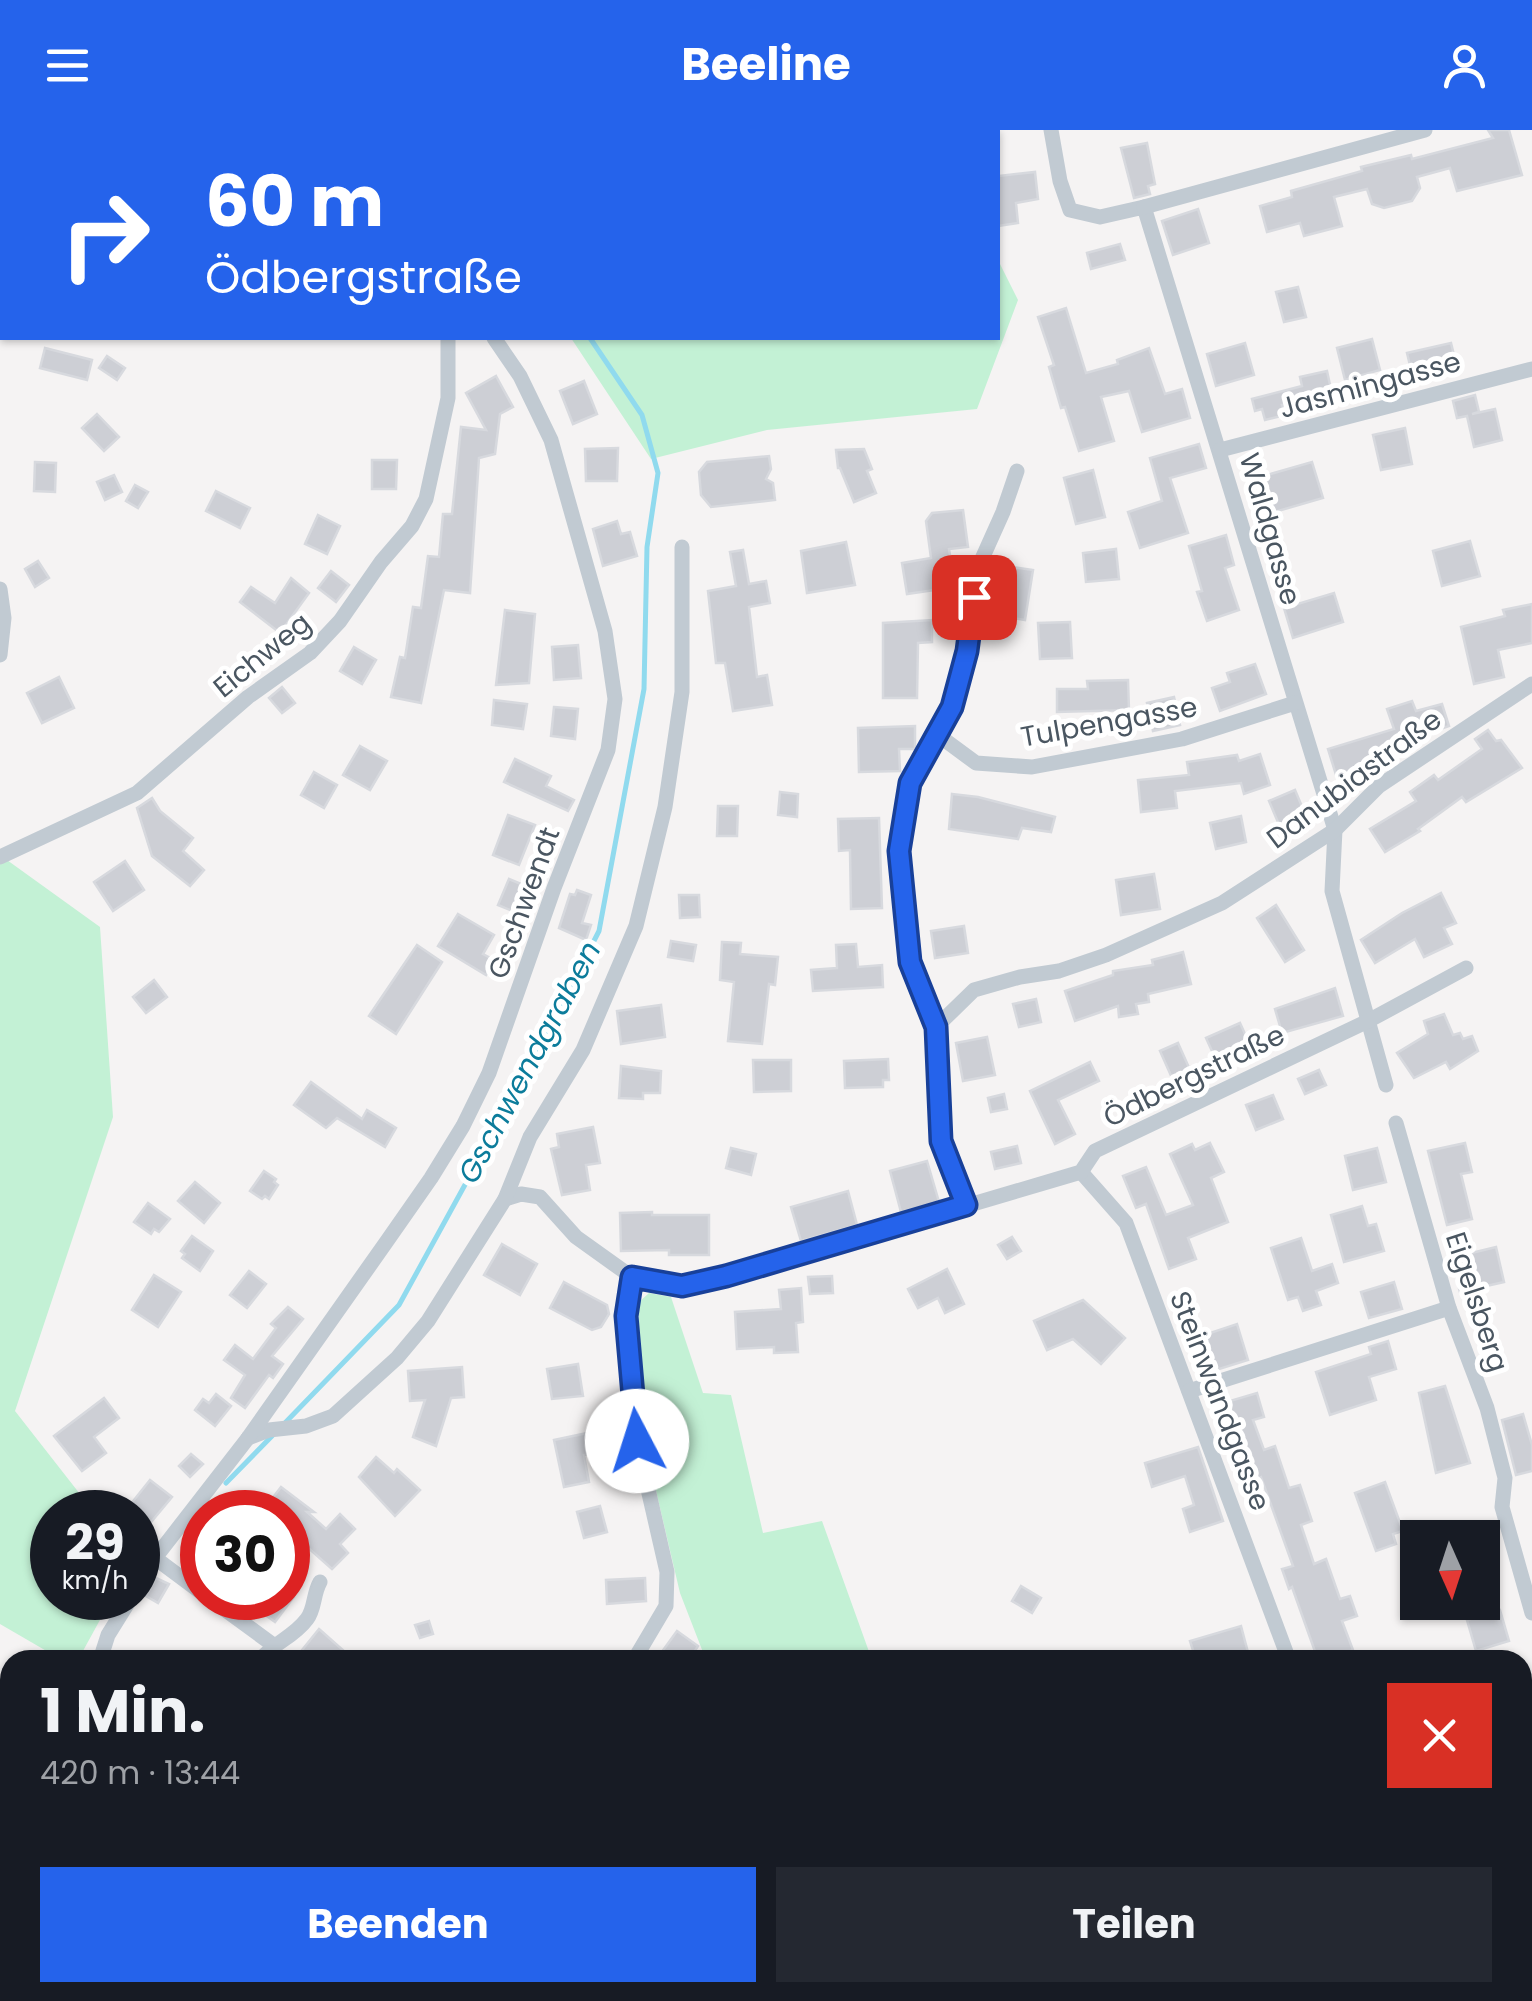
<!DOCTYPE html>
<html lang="de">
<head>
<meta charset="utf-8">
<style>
  :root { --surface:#171b24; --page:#242831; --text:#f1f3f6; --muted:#9ea1a6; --accent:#2563eb }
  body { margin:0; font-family:Poppins,sans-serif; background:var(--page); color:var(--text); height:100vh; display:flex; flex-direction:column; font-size:38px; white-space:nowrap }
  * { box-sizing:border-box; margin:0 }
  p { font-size:32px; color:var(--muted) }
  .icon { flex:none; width:55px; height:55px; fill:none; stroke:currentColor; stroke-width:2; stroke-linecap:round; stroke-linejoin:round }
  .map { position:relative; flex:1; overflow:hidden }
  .side { position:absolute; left:0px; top:1520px; width:1532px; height:352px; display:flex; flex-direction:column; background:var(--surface); border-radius:30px 30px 0 0; box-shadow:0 2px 8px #0004 }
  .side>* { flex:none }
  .hud { position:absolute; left:0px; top:0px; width:1000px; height:210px; box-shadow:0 2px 8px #0004; background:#2563eb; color:#fff; overflow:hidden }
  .needle { width:65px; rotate:177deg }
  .controls { position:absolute; left:1400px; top:1390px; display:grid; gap:20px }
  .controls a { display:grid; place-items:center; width:100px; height:100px; border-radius:0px; background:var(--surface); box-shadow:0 2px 8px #0004; font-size:50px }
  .speed { position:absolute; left:30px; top:1360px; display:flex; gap:20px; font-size:50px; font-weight:700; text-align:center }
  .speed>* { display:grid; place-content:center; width:130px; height:130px; border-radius:50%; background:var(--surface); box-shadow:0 2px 8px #0004; line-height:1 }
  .speed small { font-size:25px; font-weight:400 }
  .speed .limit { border:15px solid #d22; background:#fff; color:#111 }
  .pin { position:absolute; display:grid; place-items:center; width:85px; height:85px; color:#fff; margin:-42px; border-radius:20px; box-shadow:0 5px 15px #0006 }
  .me { position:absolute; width:110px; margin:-55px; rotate:355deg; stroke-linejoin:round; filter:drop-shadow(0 0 8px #0008) }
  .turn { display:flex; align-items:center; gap:35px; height:210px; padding:0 40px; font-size:45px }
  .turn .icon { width:130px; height:130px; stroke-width:2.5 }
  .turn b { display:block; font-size:70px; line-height:85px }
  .round { display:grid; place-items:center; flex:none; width:105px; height:105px; border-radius:0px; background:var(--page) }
  .head { display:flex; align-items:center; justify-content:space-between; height:170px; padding:0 40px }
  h1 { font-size:60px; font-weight:700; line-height:75px }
  .cta { display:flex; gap:20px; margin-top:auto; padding:20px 40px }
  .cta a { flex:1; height:115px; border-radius:0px; background:var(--accent); color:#fff; font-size:40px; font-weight:700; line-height:115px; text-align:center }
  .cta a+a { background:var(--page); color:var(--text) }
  header { display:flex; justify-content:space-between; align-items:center; height:130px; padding:0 40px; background:var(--accent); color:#fff; font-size:45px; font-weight:700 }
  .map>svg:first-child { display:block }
  .green { fill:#c3f1d5 }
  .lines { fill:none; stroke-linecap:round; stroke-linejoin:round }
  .stream { stroke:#90daee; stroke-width:5 }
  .building { fill:#cdcfd5; stroke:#d7d9de; stroke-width:2.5 }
  .street { stroke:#c1cad2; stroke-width:15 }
  .secondary { stroke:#c1cbd6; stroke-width:22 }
  .route-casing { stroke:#184099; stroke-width:25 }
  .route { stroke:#2563eb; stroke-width:18 }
  .labels { text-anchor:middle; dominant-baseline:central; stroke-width:10; stroke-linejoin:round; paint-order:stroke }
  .street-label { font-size:28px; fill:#4a5661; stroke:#fff }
  .water-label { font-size:30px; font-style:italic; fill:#0c7c9b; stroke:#fff }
</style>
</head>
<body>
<header><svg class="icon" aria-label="menu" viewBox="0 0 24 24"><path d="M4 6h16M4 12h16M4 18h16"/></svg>Beeline<svg class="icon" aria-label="person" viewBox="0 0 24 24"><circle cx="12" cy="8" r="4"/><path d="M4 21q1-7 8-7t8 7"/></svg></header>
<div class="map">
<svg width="1532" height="1871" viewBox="0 0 1532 1871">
  <rect width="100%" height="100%" fill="#f5f3f3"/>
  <g class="green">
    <path d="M0,0H160V2H2L0,62Z"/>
    <path d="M477,0H967V2H478Z"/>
    <path d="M998,130L1018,170L977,279L767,300L651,329L571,208H998Z"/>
    <path d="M0,725L100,797L113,987L15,1281L94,1382H52V1468H112L78,1530H62L0,1494Z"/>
    <path d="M649,1163L671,1167L703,1263L731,1265L763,1403L822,1391L872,1530H706L680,1463L642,1301L638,1173Z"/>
  </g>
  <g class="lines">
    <g class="stream">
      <path d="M490,0L491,2"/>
      <path d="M283,1295L399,1175L528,940L599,801L644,559L647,417L658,343L642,285L590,208"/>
      <path d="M226,1353L272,1306"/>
    </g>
  </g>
  <g class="building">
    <path d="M1488,0H1509L1522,45L1457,61L1450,38L1417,47L1420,58L1412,71L1384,78L1372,74L1367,59L1334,67L1342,96L1304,106L1300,93L1267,102L1260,76L1292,67L1291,61L1362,41L1361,37L1411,25L1412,29L1493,8Z"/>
    <path d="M1147,13L1155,54L1148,56L1150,64L1134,68L1121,18Z"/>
    <path d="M1035,42L1038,69L1016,73L1018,93L998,96V46Z"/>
    <path d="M1198,79L1209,113L1173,125L1162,91Z"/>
    <path d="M1120,114L1125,130L1091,139L1087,123Z"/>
    <path d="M1298,157L1306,187L1284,192L1276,162Z"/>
    <path d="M1066,178L1086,243L1118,234L1117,230L1149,218L1165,264L1182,259L1190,288L1142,302L1129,261L1101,267L1114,311L1079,321L1065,277L1061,278L1049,237L1054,235L1038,187Z"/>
    <path d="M1372,209L1380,240L1345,250L1337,218Z"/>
    <path d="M1245,213L1254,245L1216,256L1207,224Z"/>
    <path d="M1451,213L1458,241L1414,252L1407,223Z"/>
    <path d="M45,218L92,230L87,250L40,238Z"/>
    <path d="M107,226L125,238L117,250L99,238Z"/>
    <path d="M1327,241L1332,264L1282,275L1285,285L1265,290L1262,279L1255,281L1252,269L1302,256L1300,247Z"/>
    <path d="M496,246L513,277L500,284L495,324L479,328L470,463L444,460L421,573L391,567L400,527L405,528L413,477L421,478L428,426L439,427L443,384H452L461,297L486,300L466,263Z"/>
    <path d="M584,251L597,284L573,294L560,261Z"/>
    <path d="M1475,265L1479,282L1472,284L1495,279L1502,310L1474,317L1467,286L1457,288L1453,271Z"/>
    <path d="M97,284L119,307L104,321L82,298Z"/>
    <path d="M1405,298L1412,334L1381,340L1373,305Z"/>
    <path d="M1199,314L1206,338L1170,348L1188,403L1140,418L1128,382L1162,371L1150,328Z"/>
    <path d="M618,318L617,351H586L585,319Z"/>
    <path d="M864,319L872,339L867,341L876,363L854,372L840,338H838L836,320Z"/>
    <path d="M769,326L771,339L766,349L773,353L775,370L711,377L701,365L699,342L707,332Z"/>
    <path d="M372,330H397L396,359H372Z"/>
    <path d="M35,332L56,333L55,362L34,361Z"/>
    <path d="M1312,332L1323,368L1271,383L1260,347Z"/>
    <path d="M1093,340L1105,387L1076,394L1064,348Z"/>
    <path d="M114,345L122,362L105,370L97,352Z"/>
    <path d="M135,355L148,362L138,378L126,371Z"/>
    <path d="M216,361L250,378L240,398L206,381Z"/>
    <path d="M963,380L968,417L949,419L955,457L907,464L902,433L931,428L926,391L932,383Z"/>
    <path d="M318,385L340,396L327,424L305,414Z"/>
    <path d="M617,391L621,404L630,402L637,426L603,436L593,399Z"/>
    <path d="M1226,405L1234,435L1225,438L1239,480L1207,491L1197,462L1202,461L1189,416Z"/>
    <path d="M1470,411L1480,446L1442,456L1433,421Z"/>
    <path d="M846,412L855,455L807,463L801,421Z"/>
    <path d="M1116,419L1119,449L1086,452L1083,423Z"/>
    <path d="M743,420L749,454L766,451L770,473L749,477L757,547L767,545L772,575L733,581L725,533H716L708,461L736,456L730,422Z"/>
    <path d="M38,431L49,448L35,457L25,439Z"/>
    <path d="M992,434L1033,440L1025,490L994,485L999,454L989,452Z"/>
    <path d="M331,441L349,455L336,472L318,458Z"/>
    <path d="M291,448L309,463L280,503L240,472L251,457L275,473Z"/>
    <path d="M1334,463L1343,492L1293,508L1284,478Z"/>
    <path d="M1532,474V513L1498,520L1504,547L1474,554L1461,497L1505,486L1503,480Z"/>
    <path d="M505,480L535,484L529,553L496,555Z"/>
    <path d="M932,490V512L918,513L917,568H883V493Z"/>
    <path d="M1070,492L1072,528L1040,529L1038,493Z"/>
    <path d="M578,515L581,548L554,550L552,517Z"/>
    <path d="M354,517L376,530L362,554L340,541Z"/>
    <path d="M1255,534L1266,564L1220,581L1212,558L1230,552L1227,543Z"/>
    <path d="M59,547L74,578L42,593L27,563Z"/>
    <path d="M1128,550L1129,580L1057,582V559H1088L1087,551Z"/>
    <path d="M282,557L295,573L282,583L269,568Z"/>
    <path d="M1174,567L1180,595L1153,601L1147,573Z"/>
    <path d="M494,570L527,574L523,599L492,595Z"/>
    <path d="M1412,571L1416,581L1442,574L1449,596L1376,622L1380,635L1337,648L1328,619L1394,599L1387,579Z"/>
    <path d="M554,577L578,579L575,609L551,606Z"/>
    <path d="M915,596V619H899L900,641L859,642L858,598Z"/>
    <path d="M1488,600L1496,611L1501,610L1522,638L1466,672L1462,667L1418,699L1420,701L1385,722L1370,699L1416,671L1410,662L1434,645L1438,650L1482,619L1475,609Z"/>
    <path d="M360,616L387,631L370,660L343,645Z"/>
    <path d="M1260,624L1270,655L1244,664L1241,653L1175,661L1177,678L1141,682L1138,650L1189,645L1187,632L1237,625L1239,631Z"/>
    <path d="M515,629L551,646L546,656L574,670L568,681L504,652Z"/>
    <path d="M314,642L337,655L324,678L301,665Z"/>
    <path d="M1295,660L1306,686L1280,697L1269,671Z"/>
    <path d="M780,662L798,664L797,687L778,685Z"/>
    <path d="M952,664L978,667L1055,687L1051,702L1022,698L1018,709L949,699Z"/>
    <path d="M152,668L160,681L193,708L183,721L204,740L190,756L152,726L137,678Z"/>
    <path d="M718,676H738L737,706H717Z"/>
    <path d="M508,685L535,695L519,735L493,725Z"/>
    <path d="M1241,686L1246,712L1216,719L1210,693Z"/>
    <path d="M879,688L882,778L851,779L850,720L839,721L838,689Z"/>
    <path d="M125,731L144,760L113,781L94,752Z"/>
    <path d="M1154,744L1160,779L1121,785L1116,750Z"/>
    <path d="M509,749L533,759L522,785L498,775Z"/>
    <path d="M577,760L591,765L582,793L591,795L586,810L559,798L570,764L575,765Z"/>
    <path d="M1441,763L1456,793L1444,798L1452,814L1424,827L1415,809L1375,833L1361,810L1402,783Z"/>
    <path d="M679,765H699L700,787L680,788Z"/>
    <path d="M1276,775L1304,820L1285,832L1257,788Z"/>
    <path d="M458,784L494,805L483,824L494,830L486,845L438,816Z"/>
    <path d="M964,796L968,823L935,828L931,801Z"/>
    <path d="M671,811L696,815L693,831L668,827Z"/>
    <path d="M722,812L741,813L740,824L778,827L775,855L769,854L762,914L728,911L734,852L720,850Z"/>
    <path d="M856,814L858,837L882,835L883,857L813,861L811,840L837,838L836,815Z"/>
    <path d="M417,815L442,832L396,904L369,886Z"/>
    <path d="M1183,822L1191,854L1148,864L1149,872L1136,874L1138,884L1119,887L1118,876L1075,891L1065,861L1113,845V841L1153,835L1152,830Z"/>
    <path d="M154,850L167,867L146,883L133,867Z"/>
    <path d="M1335,858L1343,886L1282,903L1275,879Z"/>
    <path d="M1036,869L1041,892L1019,897L1013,874Z"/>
    <path d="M661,875L665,907L621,914L617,881Z"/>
    <path d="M1444,884L1453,905L1460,903L1463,909L1472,906L1478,921L1450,939L1446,932L1414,948L1397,923L1428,904L1424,891Z"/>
    <path d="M1240,893L1251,917L1217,932L1206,908Z"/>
    <path d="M987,907L995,945L963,951L956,913Z"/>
    <path d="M1178,913L1195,951L1177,959L1160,921Z"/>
    <path d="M888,929L889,950H883V957L845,958L844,931Z"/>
    <path d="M753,930H791V961L754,962Z"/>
    <path d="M1090,932L1099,951L1058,970L1075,1004L1055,1014L1030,961Z"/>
    <path d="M621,936L661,941L660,963H643V969L619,968Z"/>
    <path d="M1319,940L1326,955L1305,964L1298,949Z"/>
    <path d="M311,952L362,989L367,980L396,998L385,1017L337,988L326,998L294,975Z"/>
    <path d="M1004,964L1007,979L991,982L988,968Z"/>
    <path d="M1273,965L1283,989L1256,1000L1246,975Z"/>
    <path d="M593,997L600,1033L586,1035L590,1060L562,1065L551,1019L559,1017L557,1004Z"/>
    <path d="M1210,1013L1224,1042L1211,1048L1228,1092L1188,1108L1196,1129L1169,1139L1146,1074L1136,1078L1123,1046L1146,1037L1166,1085L1193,1075L1170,1024L1192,1014L1195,1020Z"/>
    <path d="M1465,1013L1472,1042L1461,1044L1472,1089L1447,1095L1428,1021Z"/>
    <path d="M1017,1016L1021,1033L995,1039L991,1022Z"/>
    <path d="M731,1018L756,1024L751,1045L726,1038Z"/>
    <path d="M1377,1018L1386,1052L1353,1060L1345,1026Z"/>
    <path d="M927,1031L939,1072L901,1082L890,1041Z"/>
    <path d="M264,1041L276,1049L274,1052L278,1055L269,1069L265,1066L262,1069L250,1061Z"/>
    <path d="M195,1052L220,1073L204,1093L178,1071Z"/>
    <path d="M848,1061L857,1095L801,1111L791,1077Z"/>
    <path d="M148,1073L170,1089L159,1102L154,1099L151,1104L134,1092Z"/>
    <path d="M1362,1076L1368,1096L1376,1094L1384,1121L1344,1132L1331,1085Z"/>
    <path d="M652,1082V1085H709V1125H669V1120L621,1121L620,1083Z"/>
    <path d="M192,1106L213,1121L200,1141L182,1128L185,1124L181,1121Z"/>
    <path d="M1012,1107L1021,1121L1007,1129L998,1115Z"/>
    <path d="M1301,1108L1312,1141L1332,1134L1338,1153L1316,1161L1321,1175L1303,1181L1298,1167L1288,1170L1271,1118Z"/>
    <path d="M502,1114L537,1134L520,1165L484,1145Z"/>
    <path d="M1496,1117L1504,1152L1460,1162L1451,1128Z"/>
    <path d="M947,1139L964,1174L945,1183L938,1168L918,1178L908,1159Z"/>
    <path d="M249,1141L266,1154L247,1178L230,1165Z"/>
    <path d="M154,1145L181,1162L158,1197L132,1180Z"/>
    <path d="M832,1146L833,1163L810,1164L808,1147Z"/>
    <path d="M564,1152L607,1175L609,1184L601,1197L592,1200L550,1178Z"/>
    <path d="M1394,1152L1402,1179L1369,1188L1361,1162Z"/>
    <path d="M801,1158L803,1192L796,1193L798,1222L774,1223V1217L737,1219L735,1182L781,1179L779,1160Z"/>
    <path d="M1083,1170L1125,1208L1101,1234L1073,1209L1047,1220L1034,1191Z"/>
    <path d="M288,1177L303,1189L272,1226L283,1234L273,1248L269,1245L245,1278L231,1268L245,1245L224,1230L235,1215L253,1229L276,1198L271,1194Z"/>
    <path d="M1237,1194L1248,1230L1200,1245L1189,1210Z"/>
    <path d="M1388,1211L1396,1239L1369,1247L1376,1270L1330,1285L1316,1242L1371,1224L1369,1217Z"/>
    <path d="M578,1234L583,1266L552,1269L547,1239Z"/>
    <path d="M462,1237L464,1267L451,1268L436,1316L413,1307L425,1270L410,1271L408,1241Z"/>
    <path d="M1445,1256L1470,1333L1436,1343L1419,1263Z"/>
    <path d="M1257,1263L1264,1287L1253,1290L1264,1320L1275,1316L1289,1358L1300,1355L1312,1391L1301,1395L1314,1434L1326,1429L1340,1469L1350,1466L1357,1486L1342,1491L1353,1520L1326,1530H1318L1292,1457L1289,1459L1282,1439L1293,1436L1261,1347L1244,1353L1230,1312L1234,1310L1223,1273Z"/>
    <path d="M216,1264L231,1276L215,1296L195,1280L203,1269L209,1273Z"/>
    <path d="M104,1268L119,1288L94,1307L106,1323L82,1341L54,1306Z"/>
    <path d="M1523,1284L1532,1315V1341L1516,1345L1502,1290Z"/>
    <path d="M587,1303L591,1324L584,1325L589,1352L564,1357L554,1310Z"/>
    <path d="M1198,1317L1223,1391L1190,1402L1183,1379L1194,1375L1185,1346L1152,1357L1145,1333Z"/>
    <path d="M191,1324L203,1334L190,1347L179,1336Z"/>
    <path d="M376,1327L394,1343L397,1339L420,1360L395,1386L359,1347Z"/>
    <path d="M150,1350L172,1367L147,1397L138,1390V1382L126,1380Z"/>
    <path d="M1385,1352L1403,1401L1393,1404L1396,1414L1376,1421L1355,1363Z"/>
    <path d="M281,1357L314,1382H307L326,1399L340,1384L355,1399L340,1414L348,1423L332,1439L288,1400V1382H269L275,1373L271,1370Z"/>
    <path d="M600,1376L607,1402L584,1408L577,1382Z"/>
    <path d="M156,1448L169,1454L158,1473L146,1466Z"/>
    <path d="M645,1448L646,1471L607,1474L606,1450Z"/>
    <path d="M1021,1456L1041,1468L1032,1483L1012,1471Z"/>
    <path d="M242,1468H293L275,1492Z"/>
    <path d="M1500,1480L1509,1511L1476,1521L1467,1490Z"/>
    <path d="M429,1491L433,1504L420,1508L415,1495Z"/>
    <path d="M1241,1496L1250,1530H1196L1190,1511Z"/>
    <path d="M319,1499L344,1521L336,1530H294Z"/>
    <path d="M677,1501L698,1516L689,1530H656Z"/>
  </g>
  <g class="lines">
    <g class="street">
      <path d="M469,0L470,2"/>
      <path d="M1051,0L1060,51L1070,80L1100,87L1144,77L1335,700L1332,761L1386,955"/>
      <path d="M1144,77L1425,0"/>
      <path d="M1220,320L1532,239"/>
      <path d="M0,459L4,488L0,525"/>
      <path d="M938,605L976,633L1032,637L1182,609L1295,573"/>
      <path d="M0,727L137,663L248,567L310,523L340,491L381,432L412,396L426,369L448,268V208"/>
      <path d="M936,897L910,832L899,721L910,653L952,577L967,521L977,440L1003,382L1017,341"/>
      <path d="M1396,993L1449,1178L1487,1278L1505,1348L1502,1377L1532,1483"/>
      <path d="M1081,1042L1126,1093L1289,1530"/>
      <path d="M505,1069L521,1064L540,1067L576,1107L632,1147L682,1156L726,1147L1081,1042L1095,1021L1368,891L1466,838"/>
      <path d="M966,1075L941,1011L936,897L974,860L1020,847L1059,841L1106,825L1222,773L1335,700L1379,656L1532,554"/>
      <path d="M632,1147L626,1187L637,1311L667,1442L666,1476L634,1530"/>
      <path d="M1189,1261L1449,1178"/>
      <path d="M248,1308L269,1300L306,1296L333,1286L397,1228L428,1191L505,1069L530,1007L583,920L636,796L665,677L682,562V417"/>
      <path d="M155,1428L202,1463"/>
      <path d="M138,1457L155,1428L248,1308L387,1111L431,1048L463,996L489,943L554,758L608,620L615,569L605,501L551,310L520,246L494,208"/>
      <path d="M209,1468L272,1514"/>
      <path d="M100,1530L108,1505L131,1468"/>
      <path d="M260,1530C274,1512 293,1508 307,1489C315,1479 313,1464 320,1452"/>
      <path d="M56,1862L58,1871"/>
      <path d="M454,1862L455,1866L472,1862"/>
      <path d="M564,1862L626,1871"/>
    </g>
    <g class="secondary">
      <path d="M1522,1727L1532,1725"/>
      <path d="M876,1871L938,1862"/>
    </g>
  </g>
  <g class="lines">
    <defs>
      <path id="route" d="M637,1311L626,1186L632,1147L682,1156L726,1146L966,1075L941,1011L936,897L910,832L899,721L910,653L952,577L967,521L974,467"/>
    </defs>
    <use href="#route" class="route-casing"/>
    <use href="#route" class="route"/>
  </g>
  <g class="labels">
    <g class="street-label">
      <text transform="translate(1370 255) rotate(-15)">Jasmingasse</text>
      <text transform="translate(1270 399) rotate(74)">Waldgasse</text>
      <text transform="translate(262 525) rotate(-39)">Eichweg</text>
      <text transform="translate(1109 592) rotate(-10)">Tulpengasse</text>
      <text transform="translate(1354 649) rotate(-37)">Danubiastraße</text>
      <text transform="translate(524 773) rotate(-70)">Gschwendt</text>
      <text transform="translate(1194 946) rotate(-26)">Ödbergstraße</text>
      <text transform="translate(1477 1172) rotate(72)">Eigelsberg</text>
      <text transform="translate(1220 1271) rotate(69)">Steinwandgasse</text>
    </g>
    <g class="water-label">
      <text transform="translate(529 932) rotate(-62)">Gschwendgraben</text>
    </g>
  </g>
</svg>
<div class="controls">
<a><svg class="needle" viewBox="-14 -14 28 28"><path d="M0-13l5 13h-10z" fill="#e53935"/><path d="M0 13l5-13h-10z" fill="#9ea1a6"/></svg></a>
</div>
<div class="speed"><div>29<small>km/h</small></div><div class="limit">30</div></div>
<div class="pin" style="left:974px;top:467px;background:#d93025"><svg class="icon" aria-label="arrive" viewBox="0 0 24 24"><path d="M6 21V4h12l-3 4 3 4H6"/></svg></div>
<svg class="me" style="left:637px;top:1311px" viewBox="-20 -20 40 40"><circle r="19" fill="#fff"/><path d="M0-13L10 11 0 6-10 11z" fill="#2563eb"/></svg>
<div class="hud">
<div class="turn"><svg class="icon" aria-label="right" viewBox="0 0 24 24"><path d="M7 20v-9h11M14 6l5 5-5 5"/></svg><div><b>60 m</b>Ödbergstraße</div></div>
</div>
<section class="side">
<div class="head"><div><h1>1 Min.</h1><p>420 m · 13:44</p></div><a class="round" style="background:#d93025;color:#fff"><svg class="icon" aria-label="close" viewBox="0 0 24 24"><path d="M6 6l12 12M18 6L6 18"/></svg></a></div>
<div class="cta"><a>Beenden</a><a>Teilen</a></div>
</section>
</div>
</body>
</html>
